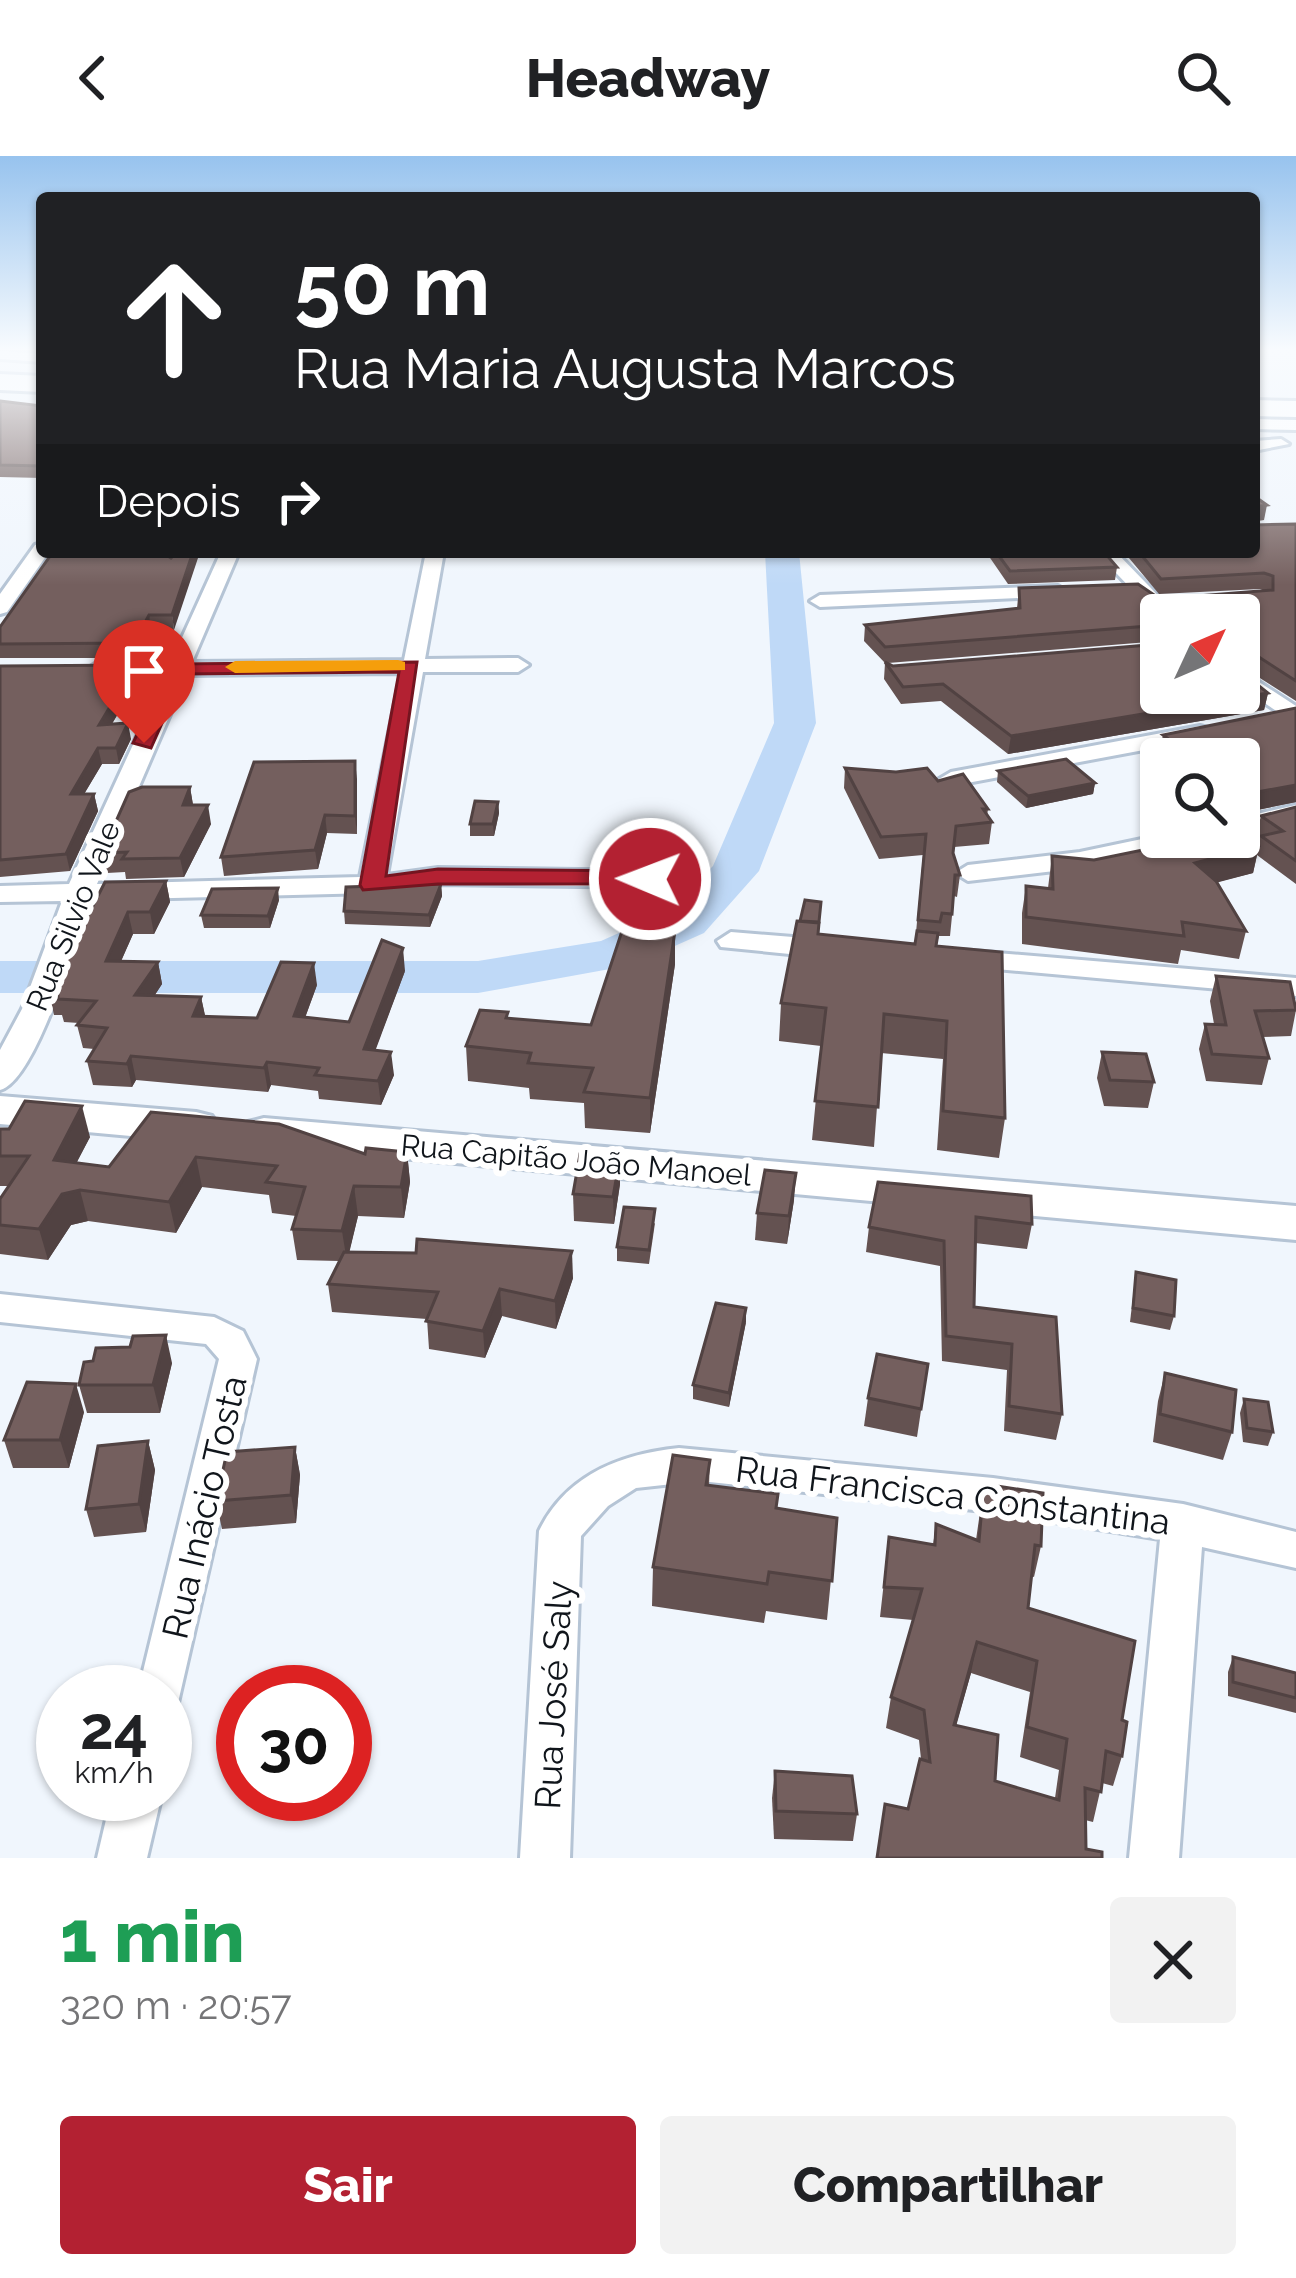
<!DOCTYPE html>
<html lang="pt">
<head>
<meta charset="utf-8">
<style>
  :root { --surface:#fff; --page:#f2f2f2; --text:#202124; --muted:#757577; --accent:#b32132 }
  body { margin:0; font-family:Raleway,sans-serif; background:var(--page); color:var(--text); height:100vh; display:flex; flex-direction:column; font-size:45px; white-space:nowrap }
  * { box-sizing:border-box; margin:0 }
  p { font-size:39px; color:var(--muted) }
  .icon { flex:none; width:66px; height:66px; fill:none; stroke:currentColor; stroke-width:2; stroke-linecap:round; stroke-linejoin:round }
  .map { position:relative; height:1702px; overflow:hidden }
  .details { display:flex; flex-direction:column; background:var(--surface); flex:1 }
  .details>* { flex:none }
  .hud { position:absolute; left:36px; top:36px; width:1224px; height:366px; border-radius:12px; box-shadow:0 3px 9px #0004; background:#202124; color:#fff; overflow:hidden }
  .needle { width:78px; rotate:46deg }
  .buttons { position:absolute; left:1140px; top:438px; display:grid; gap:24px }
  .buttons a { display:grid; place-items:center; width:120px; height:120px; border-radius:12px; background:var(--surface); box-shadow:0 3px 9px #0004; font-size:60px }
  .speed { position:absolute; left:36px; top:1509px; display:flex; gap:24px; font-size:60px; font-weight:700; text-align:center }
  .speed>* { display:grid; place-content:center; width:156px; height:156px; border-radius:50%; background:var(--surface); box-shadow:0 3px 9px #0004; line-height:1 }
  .speed small { font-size:30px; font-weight:400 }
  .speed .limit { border:18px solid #d22; background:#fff; color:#111 }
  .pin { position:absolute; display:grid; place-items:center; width:102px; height:102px; color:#fff; margin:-123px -51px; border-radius:50% 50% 50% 0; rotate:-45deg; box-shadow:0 0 12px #0007 }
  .pin .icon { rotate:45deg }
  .me { position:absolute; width:132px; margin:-66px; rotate:271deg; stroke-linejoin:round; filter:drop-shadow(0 0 9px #0008) }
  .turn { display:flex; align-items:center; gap:42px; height:252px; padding:0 60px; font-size:54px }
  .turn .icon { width:156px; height:156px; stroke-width:2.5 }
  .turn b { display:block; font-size:84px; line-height:102px }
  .then { display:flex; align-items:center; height:114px; padding:0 60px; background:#0003; gap:24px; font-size:45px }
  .round { display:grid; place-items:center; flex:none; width:126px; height:126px; border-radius:12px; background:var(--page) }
  .overview { display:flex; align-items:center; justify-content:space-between; height:204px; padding:0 60px }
  h1 { font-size:72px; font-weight:800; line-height:90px; color:#1e9e55 }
  .cta { display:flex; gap:24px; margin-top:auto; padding:24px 60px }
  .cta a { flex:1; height:138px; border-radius:12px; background:var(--accent); color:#fff; font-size:48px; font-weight:800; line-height:138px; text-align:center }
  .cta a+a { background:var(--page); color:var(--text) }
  header { display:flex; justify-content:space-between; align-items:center; height:156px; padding:0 60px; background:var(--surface); font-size:54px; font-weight:800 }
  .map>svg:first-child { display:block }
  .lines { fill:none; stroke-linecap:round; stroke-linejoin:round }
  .river { fill:#bfd9f7; fill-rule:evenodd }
  .minor-casing { stroke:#b5c4d5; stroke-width:6 }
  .secondary-casing { stroke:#b5c4d5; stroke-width:6 }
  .motorway-casing { stroke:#b5c4d5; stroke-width:6 }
  .minor { fill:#fff; fill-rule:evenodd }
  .secondary { fill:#fff; fill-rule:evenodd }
  .motorway { fill:#fff; fill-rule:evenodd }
  .wall { fill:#645251; fill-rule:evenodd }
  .shaded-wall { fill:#514242 }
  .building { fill:#745f5e; stroke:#514242; stroke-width:3; fill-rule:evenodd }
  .route { fill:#b32132; stroke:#741520; stroke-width:3 }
  .slow { fill:#f59e0b }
  .labels { text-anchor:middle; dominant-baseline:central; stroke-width:12; stroke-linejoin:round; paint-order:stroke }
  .street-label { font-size:30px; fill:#10151b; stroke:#fff }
  .near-street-label { font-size:36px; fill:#10151b; stroke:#fff }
</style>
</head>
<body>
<header><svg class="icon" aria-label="back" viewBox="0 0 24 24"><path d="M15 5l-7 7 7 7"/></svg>Headway<svg class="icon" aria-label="search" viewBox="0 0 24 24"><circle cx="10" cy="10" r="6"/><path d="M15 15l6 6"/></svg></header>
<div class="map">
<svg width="1296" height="1702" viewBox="0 0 1296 1702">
  <rect width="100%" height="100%" fill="#f0f6fd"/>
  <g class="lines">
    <path class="river" d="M765,396H799L816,567L759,715L704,777L632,809L478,837H0V805H478L601,785L668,755L713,710L774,567Z"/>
    <defs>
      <g id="minor">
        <path d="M0,195L42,198V206L0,203Z"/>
        <path d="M1254,263L1296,264V274L1254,273Z"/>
        <path d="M1254,285L1281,283L1289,288L1254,295Z"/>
        <path d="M42,387V396H49L7,456L0,458V438L35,389Z"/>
        <path d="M221,396H239L192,506L404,504L426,396H444L425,503L518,502L529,509L518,516H423L387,719L438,712L650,715L663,723L650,731L438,728L372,737L90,744C77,781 36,925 0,934V894L22,853L62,745L0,746V730L69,728L165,519L98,520L87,513L98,506H171ZM401,517L360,721L97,728L187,519Z"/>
        <path d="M1096,396H1116L1177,459H1161L1160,463Z"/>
        <path d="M1058,430L1068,436L1065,440L820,451L810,445L820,439Z"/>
        <path d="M1239,513L1296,550V568L1239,530Z"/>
        <path d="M1200,570L1208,572V582L951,630L939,623L951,616Z"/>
        <path d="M1296,649V665L1239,678V662Z"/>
        <path d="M1161,679L1202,681L1198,686L1080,712L968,725L955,717L968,709L1080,696Z"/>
        <path d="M731,776L830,784L844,793L830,802L721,791L717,785Z"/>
        <path d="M961,794L1296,822V840L951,809L947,803Z"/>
        <path d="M0,1138L214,1161L243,1175L257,1203L177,1551L165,1556V1536H138L219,1203L206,1188L0,1166Z"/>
        <path d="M679,1292L993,1322L1183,1348L1296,1376V1412L1202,1391L1179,1702H1129L1160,1383L993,1356L700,1325L636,1332L608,1350L581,1380L570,1702H520L539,1375C566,1319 620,1298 679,1292Z"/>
        <path d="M112,1638H162L147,1702H97Z"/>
      </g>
      <g id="secondary">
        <path d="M0,940L196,956L212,960L219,971L212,982L196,986L0,968Z"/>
        <path d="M264,962L1296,1050V1084L248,988L241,977L248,966Z"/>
      </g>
      <g id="motorway">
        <path d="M0,218L42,220V236L0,234Z"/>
        <path d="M1254,244L1296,245V261L1254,260Z"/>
      </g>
    </defs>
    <use href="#minor" class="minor-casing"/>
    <use href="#secondary" class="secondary-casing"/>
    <use href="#motorway" class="motorway-casing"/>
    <use href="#minor" class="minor"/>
    <use href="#secondary" class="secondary"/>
    <use href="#motorway" class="motorway"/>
  </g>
  <g class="wall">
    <path d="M0,245L42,250V322L0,321Z"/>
    <path d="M1254,342L1264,364L1254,365V369L1296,368V545L1161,459V485L888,507L893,510L1268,537L1264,554L1008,598L941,545L901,548L884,523L885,507L864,485L865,469L1017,452L1019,432L1160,443L1265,435L1260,433L1159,438L1124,396H1254Z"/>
    <path d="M53,396H168L166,399L174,474L151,473L136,502H0V471Z"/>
    <path d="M986,396H1104L1117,411L1115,424L1008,428Z"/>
    <path d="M135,509L138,524L112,568L131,583L119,608H102L84,638H94L98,655L70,715L0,721V510Z"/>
    <path d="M1296,552V646L1242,657L1239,654V603H1167L1159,597L1163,579Z"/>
    <path d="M355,605L357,678L327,677L318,713L224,720L221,701Z"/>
    <path d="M845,612L938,625L988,653L987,660L992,666L989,688L954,691L953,697L960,719L957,741L954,740L950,780H939L936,790L1005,962L999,1002L937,994L943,903L881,897L874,991L812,984L821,890L779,885L781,847L818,778L915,788L923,699L879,703L844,632Z"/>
    <path d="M998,615L1095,627L1093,638L1026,652L997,626Z"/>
    <path d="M190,631L193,649L211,668L184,721L126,723L125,716L107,717L102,697Z"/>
    <path d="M498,646L499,657L494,680H470V668Z"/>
    <path d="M1296,651V728L1257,699L1253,717L1217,726L1246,775L1239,803L1181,794L1178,808L1022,788V757L1026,730L1048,732L1052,700L1094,704L1155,692L1159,674H1161V681H1239L1256,678L1261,660Z"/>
    <path d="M166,725L170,746L154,778H133L121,805L158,806L162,828L154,840L201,841L205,860L257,862L317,829L305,862L349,866L405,815L375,894L394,919L381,949L319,943L318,935L271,929L268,936L136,924L132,931L93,929L87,905L94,893L83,892L77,869L79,867L64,866L62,859H54L49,836L105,726Z"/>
    <path d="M441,728L442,740L430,771L345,768L344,755Z"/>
    <path d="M279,744L270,772H204L201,759Z"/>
    <path d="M675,775V808L650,977L585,972L584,947L530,943L529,932L468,925L466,890L509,863L591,869Z"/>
    <path d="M1216,820L1296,854L1291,880L1262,881L1269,902L1262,929L1206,925L1199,893L1205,868H1214L1210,845Z"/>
    <path d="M1102,896L1154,926L1148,952L1104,950L1097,922Z"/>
    <path d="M151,956L365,998L407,996L410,1026L404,1062L358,1060L349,1096L573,1122L556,1173L502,1160L485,1202L429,1193L427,1163L332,1156L328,1128L339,1105L297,1104L292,1073L296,1060L272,1057L269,1039L202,1031L176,1077L88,1065L71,1069L48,1104L0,1098V1043L9,1030H0V973L90,981L76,1007L109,1011Z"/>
    <path d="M878,1026L1032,1068L1027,1093L975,1087L974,1151L1056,1161L1062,1258L1056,1284L1004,1275L1007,1214L942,1205L940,1110L866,1096L869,1071Z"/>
    <path d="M620,1028L614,1068L574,1065L573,1038Z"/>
    <path d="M794,1044L787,1088L755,1084L757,1057Z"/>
    <path d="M655,1067L649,1108L617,1105V1091Z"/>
    <path d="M1136,1116L1174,1160L1170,1174L1130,1166Z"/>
    <path d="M746,1166L729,1251L693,1243V1229Z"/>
    <path d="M93,1205L172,1207L160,1257H87L79,1229Z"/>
    <path d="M928,1208L917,1281L864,1270L868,1242Z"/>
    <path d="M1165,1217L1232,1276L1223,1304L1153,1286L1158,1245Z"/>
    <path d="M1244,1243L1273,1276L1268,1290L1243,1286L1240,1257Z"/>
    <path d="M84,1256L69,1312H13L4,1284Z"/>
    <path d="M148,1285L155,1314L146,1376L94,1381L86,1353Z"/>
    <path d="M295,1291L300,1319L296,1367L222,1373L216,1345Z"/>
    <path d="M710,1304L709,1329L777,1352L837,1362L827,1464L766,1455L764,1467L652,1450L653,1411Z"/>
    <path d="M984,1328L1041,1390L1034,1421L1031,1420L1028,1452L1122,1564V1600L1113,1630L1102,1627L1093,1666L1085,1664L908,1653L921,1603L919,1584L886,1572L891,1541L913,1464L880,1461L889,1381L933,1389L936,1368L976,1384ZM971,1517L1030,1536L1020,1601L1059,1614L1055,1642L995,1625L956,1569Z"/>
    <path d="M1233,1501L1296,1517V1557L1228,1540V1516Z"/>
    <path d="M775,1615L857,1658L853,1685L774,1683L772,1642Z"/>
  </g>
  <g class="shaded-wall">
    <path d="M1267,349L1264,364L1254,365V351Z"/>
    <path d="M193,396H200L174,474L172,459Z"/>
    <path d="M149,459L151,473L136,502L134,487Z"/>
    <path d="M1245,492L1241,509L1239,511V496Z"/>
    <path d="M135,509L138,524L102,584L99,569Z"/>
    <path d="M1268,537L1264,554L1008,598L1011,580Z"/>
    <path d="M128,567L131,583L119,608L116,592Z"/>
    <path d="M98,592L102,608L74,655L71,638Z"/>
    <path d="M355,605L357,623V678L355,660Z"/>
    <path d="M1095,627L1093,638L1026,652L1028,640Z"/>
    <path d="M1296,629V646L1242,657L1246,638Z"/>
    <path d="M190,631L193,649H183Z"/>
    <path d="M94,638L98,655L70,715L66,698Z"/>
    <path d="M498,646L499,657L494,680L493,668Z"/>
    <path d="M208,649L211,668L184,721L180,702Z"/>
    <path d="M325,659L327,677L318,713L315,694Z"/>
    <path d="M1259,690L1253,717L1189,734L1195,707Z"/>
    <path d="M166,725L170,746L154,778L150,756Z"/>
    <path d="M441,728L442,740L430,771L429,759Z"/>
    <path d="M278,732L279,744L270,772L268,760Z"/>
    <path d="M128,756L133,778L111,828L106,805Z"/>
    <path d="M675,775V808L650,977V942Z"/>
    <path d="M403,792L405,815L367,917L364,893Z"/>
    <path d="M158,806L162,828L140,862L135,839Z"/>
    <path d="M314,807L317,829L297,883L294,860Z"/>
    <path d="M201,841L206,864L193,860Z"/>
    <path d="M391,896L394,919L381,949L378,925Z"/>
    <path d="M131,900L136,924L132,931L127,908Z"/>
    <path d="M267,906L271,929L268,936L264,912Z"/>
    <path d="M82,950L90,981L62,1035L54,1004Z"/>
    <path d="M407,996L410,1026L404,1062L401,1031Z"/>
    <path d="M196,1001L202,1031L176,1077L169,1046Z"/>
    <path d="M620,1001V1028L614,1068L613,1041Z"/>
    <path d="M796,1017L794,1044L787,1088L789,1060Z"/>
    <path d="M354,1030L358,1060L347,1106L342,1075Z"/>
    <path d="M80,1034L88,1065L71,1069L48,1104L39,1073L62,1038Z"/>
    <path d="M572,1095L573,1122L556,1173L555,1145Z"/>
    <path d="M500,1133L502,1160L485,1202L483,1175Z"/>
    <path d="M746,1152V1166L729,1251V1237Z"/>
    <path d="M166,1179L172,1207L160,1257L153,1229Z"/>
    <path d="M76,1228L84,1256L69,1312L60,1284Z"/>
    <path d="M148,1285L155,1314L146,1376L139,1348Z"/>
    <path d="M295,1291L300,1319L296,1367L291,1339Z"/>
    <path d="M977,1486L971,1517L948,1599L954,1569Z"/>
  </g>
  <g class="building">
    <path d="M0,245L42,250V310L0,309Z"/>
    <path d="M1254,342H1257L1267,349L1254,351Z"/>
    <path d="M1254,360V369L1296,368V525L1245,492L1239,496V459H1161V469L885,491L865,469L1020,452L1019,432L1138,428L1160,443L1273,434V420L1264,417L1161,423L1139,396H1254Z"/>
    <path d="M53,396H162L171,402L177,396H193L172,459H149L134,487L0,488V471Z"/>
    <path d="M996,396H1104L1117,411L1010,415Z"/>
    <path d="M1161,488V537H1239V514L1268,537L1011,580L943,528L903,531L885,506L893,510Z"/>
    <path d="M135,509L99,569L128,567L116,592H98L71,638H94L66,698L0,704V510Z"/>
    <path d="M1296,552V629L1246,638L1239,631V603H1196L1163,579Z"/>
    <path d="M1066,603L1095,627L1028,640L998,615Z"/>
    <path d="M355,605V660L325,659L315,694L221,701L254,606Z"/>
    <path d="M845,612L896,616L927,612L938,625L963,618L988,653H983L992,666L956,670L953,697L960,719H955L952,758L942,757L940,766L918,764L926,678L881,681Z"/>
    <path d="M142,631H190L183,649H208L180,702L122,703L127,696L102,697L129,636Z"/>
    <path d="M475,645L498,646L493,668H470Z"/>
    <path d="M1296,651V705L1261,680L1283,675L1261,660Z"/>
    <path d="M1254,672L1259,690L1195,707L1216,725L1246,775L1182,766L1184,780L1026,761V730L1053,733L1052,700L1094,704L1177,687L1168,681H1239V675Z"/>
    <path d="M166,725L150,756H128L106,805L158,806L135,839L201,841L193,860L257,862L281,806L314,807L294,860L349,866L382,784L403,792L364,893L391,896L378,925L315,919L319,912L267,906L264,912L131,900L127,908L87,905L107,872L77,869L96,845L58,843V836H49L105,726Z"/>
    <path d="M441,728L429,759L344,755L346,731Z"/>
    <path d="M278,732L268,760L201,759L212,733Z"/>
    <path d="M805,744L821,746L819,766L800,765Z"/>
    <path d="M797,765L819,767L818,778L915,788L917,775L938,777L936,790L1002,796L1005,962L943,955L947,865L884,858L878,951L815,945L826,852L781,847Z"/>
    <path d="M623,772L675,775L650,942L584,936L593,912L528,907L531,897L466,890L480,854L508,856L506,862L591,869Z"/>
    <path d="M1216,820L1290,826L1296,854L1255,855L1269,902L1212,898L1205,868L1226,869Z"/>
    <path d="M1102,896L1146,898L1154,926L1110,924Z"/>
    <path d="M25,945L82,950L54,1004L109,1011L151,956L279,968L365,998L366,992L407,996L401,1031L354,1030L342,1075L292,1073L305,1031L266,1026L277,1010L196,1001L169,1046L80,1034L62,1038L39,1073L0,1069V1043L29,1000H0V973H9Z"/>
    <path d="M580,998L620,1001L613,1041L573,1038Z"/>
    <path d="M765,1014L796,1017L789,1060L757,1057Z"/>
    <path d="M878,1026L1031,1040L1032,1068L976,1061L974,1151L1056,1161L1062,1258L1009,1250L1012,1188L946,1180L944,1085L869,1071Z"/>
    <path d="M624,1051L655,1053L649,1094L617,1091Z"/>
    <path d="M417,1083L572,1095L555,1145L500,1133L483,1175L426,1165L438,1136L328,1128L344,1096L416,1097Z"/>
    <path d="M1136,1116L1176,1124L1174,1160L1133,1152Z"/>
    <path d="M716,1147L746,1152L729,1237L693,1229Z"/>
    <path d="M166,1179L153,1229H79L84,1206L93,1205L96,1192L130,1191L133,1180Z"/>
    <path d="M877,1198L928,1208L921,1253L868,1242Z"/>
    <path d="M1165,1217L1236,1234L1232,1276L1160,1258Z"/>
    <path d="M27,1226L76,1228L60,1284H4Z"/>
    <path d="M1244,1243L1268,1246L1273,1276L1247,1272Z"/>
    <path d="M148,1285L139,1348L86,1353L98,1290Z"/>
    <path d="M295,1291L291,1339L216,1345L227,1296Z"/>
    <path d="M673,1299L710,1304L706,1329L778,1338L776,1352L837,1362L832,1425L769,1416L767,1428L653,1411Z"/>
    <path d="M984,1328L1043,1337L1041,1390L1035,1389L1028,1452L1135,1485L1122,1564L1127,1566L1122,1600L1106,1595L1101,1636L1085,1632L1086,1693L1102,1696V1702H877L885,1648L908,1653L920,1603L930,1606L924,1554L891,1541L922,1433L884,1431L889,1381L935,1389L936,1368L979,1385ZM977,1486L1037,1505L1027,1571L1067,1583L1059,1644L995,1625L998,1579L954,1569Z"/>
    <path d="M1233,1501L1296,1517V1542L1233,1526Z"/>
    <path d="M775,1615L852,1620L857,1658L776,1655Z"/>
  </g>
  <linearGradient id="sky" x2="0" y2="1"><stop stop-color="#97c3ee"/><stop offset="0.45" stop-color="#f8fbfe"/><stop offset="1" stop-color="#f8fbfe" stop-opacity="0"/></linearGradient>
  <rect width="1296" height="429" fill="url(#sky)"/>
  <path class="route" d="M417,506L386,720L438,713L650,715L658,718V728H438L363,734L360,729L399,516L184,518L151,592L133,587L170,508Z"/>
  <path class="slow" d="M398,504L405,506V514L235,517L225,511L235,505Z"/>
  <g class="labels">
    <g class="street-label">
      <text transform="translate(73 760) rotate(-68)">Rua Silvio Vale</text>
      <text transform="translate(576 1004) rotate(5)">Rua Capitão João Manoel</text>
    </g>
    <g class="near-street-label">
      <text transform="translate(953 1339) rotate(7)">Rua Francisca Constantina</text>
      <text transform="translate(204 1351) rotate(-77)">Rua Inácio Tosta</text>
      <text transform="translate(553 1539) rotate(-87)">Rua José Saly</text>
    </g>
  </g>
</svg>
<div class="buttons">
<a><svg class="needle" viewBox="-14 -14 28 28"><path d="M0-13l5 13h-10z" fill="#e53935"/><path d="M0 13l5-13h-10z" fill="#757577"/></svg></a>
<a><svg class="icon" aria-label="search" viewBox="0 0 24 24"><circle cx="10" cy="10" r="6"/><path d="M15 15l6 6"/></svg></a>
</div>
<div class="speed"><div>24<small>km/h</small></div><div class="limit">30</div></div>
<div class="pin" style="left:144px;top:587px;background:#d93025"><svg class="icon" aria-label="arrive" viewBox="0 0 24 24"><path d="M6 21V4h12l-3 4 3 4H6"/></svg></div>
<svg class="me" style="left:650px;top:723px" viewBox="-20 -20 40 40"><circle r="17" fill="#b32132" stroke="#fff" stroke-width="3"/><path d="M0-11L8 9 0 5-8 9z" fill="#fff"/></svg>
<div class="hud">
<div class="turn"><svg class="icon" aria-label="ahead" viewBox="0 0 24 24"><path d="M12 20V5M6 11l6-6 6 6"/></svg><div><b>50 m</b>Rua Maria Augusta Marcos</div></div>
<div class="then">Depois<svg class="icon" aria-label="right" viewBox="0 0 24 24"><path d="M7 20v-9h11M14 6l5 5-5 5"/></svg></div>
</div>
</div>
<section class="details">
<div class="overview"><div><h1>1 min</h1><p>320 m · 20:57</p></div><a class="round"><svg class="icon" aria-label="close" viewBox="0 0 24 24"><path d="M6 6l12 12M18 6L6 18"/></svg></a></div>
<div class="cta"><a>Sair</a><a>Compartilhar</a></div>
</section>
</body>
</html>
